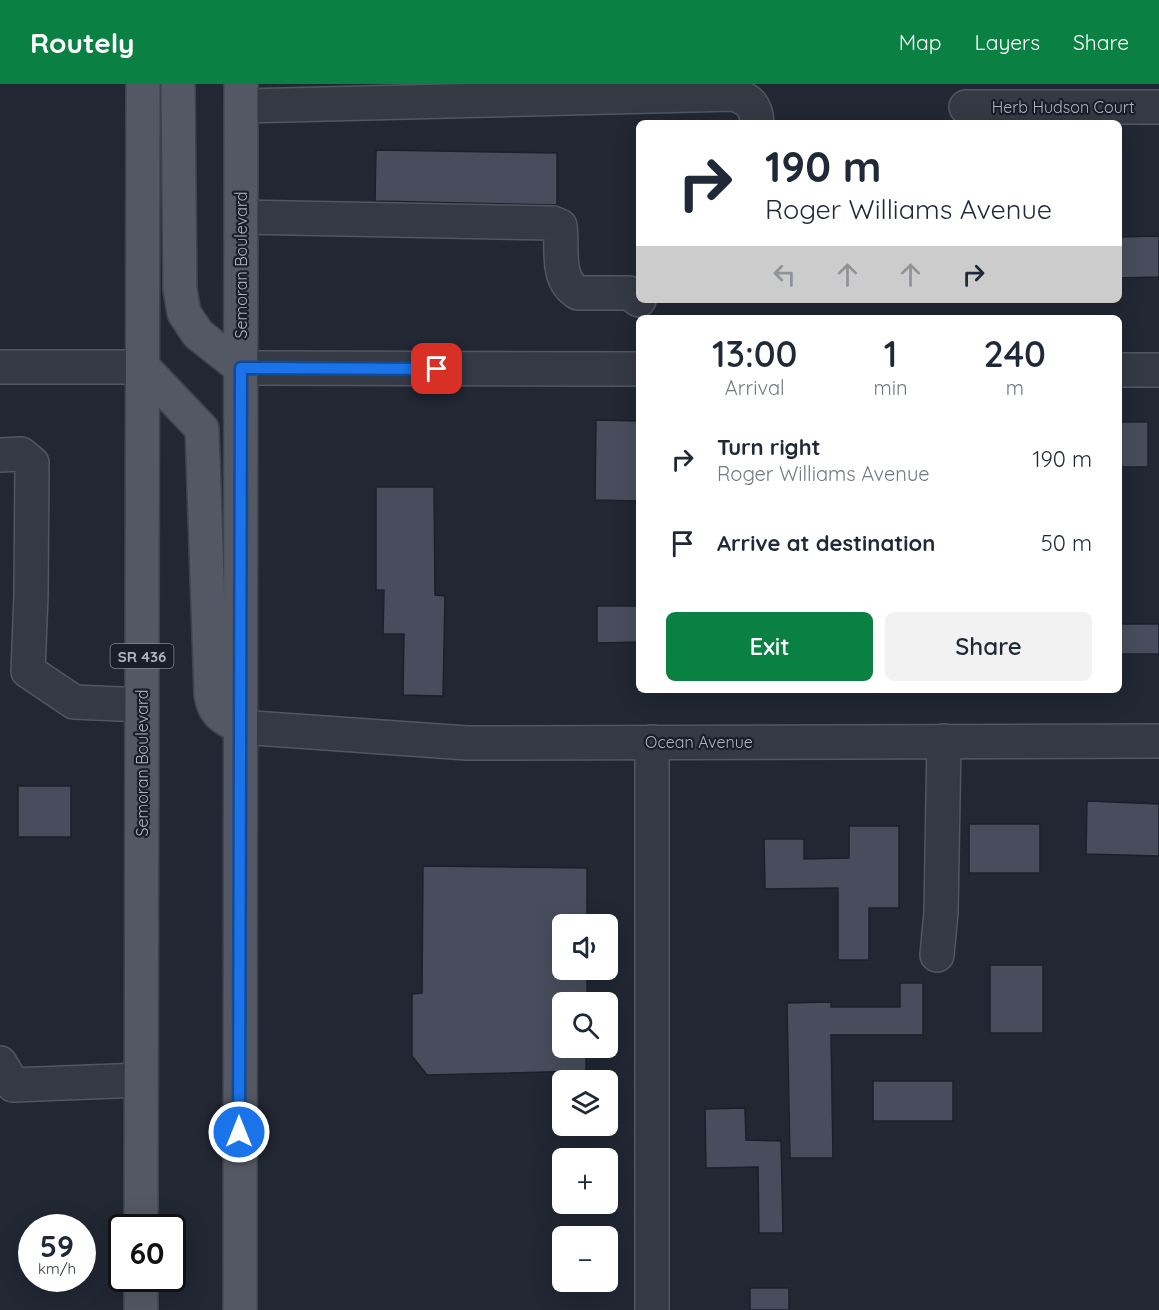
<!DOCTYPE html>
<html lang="en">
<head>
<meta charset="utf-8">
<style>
  :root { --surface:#fff; --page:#f2f2f3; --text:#1f2937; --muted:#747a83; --accent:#0b8043 }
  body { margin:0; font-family:Quicksand,sans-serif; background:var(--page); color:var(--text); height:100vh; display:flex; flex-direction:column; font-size:22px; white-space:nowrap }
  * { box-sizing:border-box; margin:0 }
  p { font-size:20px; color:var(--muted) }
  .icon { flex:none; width:33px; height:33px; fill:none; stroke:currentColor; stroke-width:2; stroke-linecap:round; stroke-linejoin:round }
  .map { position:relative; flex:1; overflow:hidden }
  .details { position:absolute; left:636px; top:231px; width:486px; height:378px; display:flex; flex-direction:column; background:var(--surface); border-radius:9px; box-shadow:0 6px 24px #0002 }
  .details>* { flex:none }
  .banner { position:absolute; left:636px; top:36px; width:486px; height:183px; border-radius:9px; box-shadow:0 6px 24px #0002; background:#fff; color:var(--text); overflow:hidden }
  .buttons { position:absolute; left:552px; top:830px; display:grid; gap:12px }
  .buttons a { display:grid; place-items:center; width:66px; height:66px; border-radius:9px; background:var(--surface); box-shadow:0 6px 24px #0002; font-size:30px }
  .speed { position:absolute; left:18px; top:1130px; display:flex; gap:12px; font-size:30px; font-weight:700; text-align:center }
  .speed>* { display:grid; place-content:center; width:78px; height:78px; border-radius:50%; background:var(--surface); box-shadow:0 6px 24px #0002; line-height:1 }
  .speed small { font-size:15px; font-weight:400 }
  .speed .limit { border:3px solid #111; border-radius:9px; background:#fff; color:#111 }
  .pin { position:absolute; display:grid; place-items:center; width:51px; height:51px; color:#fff; margin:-26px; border-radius:12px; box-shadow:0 3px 9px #0006 }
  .me { position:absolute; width:66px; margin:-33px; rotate:0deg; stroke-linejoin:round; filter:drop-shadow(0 0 4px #0008) }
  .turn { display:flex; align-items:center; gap:21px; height:126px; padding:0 30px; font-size:27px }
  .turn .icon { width:78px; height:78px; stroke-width:2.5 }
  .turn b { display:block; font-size:42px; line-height:51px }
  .lanes { display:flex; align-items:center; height:57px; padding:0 30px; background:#0003; justify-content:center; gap:30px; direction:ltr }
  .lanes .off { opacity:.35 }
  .eta { display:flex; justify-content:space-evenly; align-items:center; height:102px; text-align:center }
  .eta b { font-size:36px; font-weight:600; line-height:42px }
  .cta { display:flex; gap:12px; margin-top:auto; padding:12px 30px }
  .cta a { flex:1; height:69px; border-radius:9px; background:var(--accent); color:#fff; font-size:24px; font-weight:600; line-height:69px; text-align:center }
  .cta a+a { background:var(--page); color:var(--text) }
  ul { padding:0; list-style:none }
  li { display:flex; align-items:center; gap:18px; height:84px; padding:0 30px }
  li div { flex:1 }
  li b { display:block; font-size:22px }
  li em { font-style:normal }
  header { display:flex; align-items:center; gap:36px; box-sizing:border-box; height:84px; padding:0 30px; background:var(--accent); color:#fff }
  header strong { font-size:28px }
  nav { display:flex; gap:33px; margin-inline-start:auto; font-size:21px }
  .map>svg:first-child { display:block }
  .building { fill:#484d5d; stroke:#1c202b; stroke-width:1.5 }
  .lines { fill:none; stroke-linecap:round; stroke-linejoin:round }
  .minor-casing { stroke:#525662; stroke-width:36 }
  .major-casing { stroke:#3e424e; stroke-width:36 }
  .minor { stroke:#353944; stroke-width:33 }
  .major { stroke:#535864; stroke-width:33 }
  .route-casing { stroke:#114b97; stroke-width:15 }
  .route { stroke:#1a73e8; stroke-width:10 }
  .labels { text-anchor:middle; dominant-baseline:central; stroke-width:4.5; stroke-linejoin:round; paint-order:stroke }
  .shield { fill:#1a1e28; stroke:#828693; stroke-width:1.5 }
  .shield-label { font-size:15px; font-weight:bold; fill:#afb3c1 }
  .street-label { font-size:16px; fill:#afb3c1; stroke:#1a1e28 }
</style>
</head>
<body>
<header>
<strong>Routely</strong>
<nav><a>Map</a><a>Layers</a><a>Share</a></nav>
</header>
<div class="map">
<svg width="1159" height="1226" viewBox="0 0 1159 1226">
  <rect width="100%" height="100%" fill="#212733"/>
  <g class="building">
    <path d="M376,66L557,69V121L375,117Z"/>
    <path d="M1159,152V193L1119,194V153Z"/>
    <path d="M596,336L639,337L637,417L595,416Z"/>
    <rect x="1119" y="338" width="29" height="45"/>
    <path d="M376,403H434L435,511L445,512L443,612L403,611L404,550H383L384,506H376Z"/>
    <path d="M597,522H639V558L597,559Z"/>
    <rect x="1119" y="540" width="40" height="30"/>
    <rect x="18" y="702" width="53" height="51"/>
    <path d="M1087,717L1159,720V772L1086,770Z"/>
    <rect x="969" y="740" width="71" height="49"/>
    <path d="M849,742H899V824H869V876H838V804L765,805L764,755H804V775L849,774Z"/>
    <path d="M423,782L587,784V840H562V885H587V918H562V963H586V987L427,991L412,972V910L422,909Z"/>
    <rect x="990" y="881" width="53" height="68"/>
    <path d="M900,899H923V951H831L833,1074H790L787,919L831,918V923H900Z"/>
    <rect x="873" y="997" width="80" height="40"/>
    <path d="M745,1024L746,1056L781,1057L783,1149H759L758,1083L706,1084L705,1025Z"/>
    <rect x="750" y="1204" width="39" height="22"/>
  </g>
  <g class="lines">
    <defs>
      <g id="minor">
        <path d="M241,22L734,10C750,16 756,22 757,39"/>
        <path d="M966,23H1159"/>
        <path d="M241,133L553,139L560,142C563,166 555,195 578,209H629L639,216"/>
        <path d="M0,283H143"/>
        <path d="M241,284L639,285"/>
        <path d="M1119,286H1159"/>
        <path d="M0,371L21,370L32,379L31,511L28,587L74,618L142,621"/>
        <path d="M240,643L467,659L1159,657"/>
        <path d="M652,658V1226"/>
        <path d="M937,871L941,828L944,657"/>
        <path d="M0,979L13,1001L141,996"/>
      </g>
      <g id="major">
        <path d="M178,0L180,205L184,229L198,250L241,284"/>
        <path d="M143,283L202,345L211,611C214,631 224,634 240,643"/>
        <path d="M141,1143L143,0"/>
        <path d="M141,1194V1226"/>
        <path d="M240,1226L241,0"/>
      </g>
    </defs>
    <use href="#minor" class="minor-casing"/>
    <use href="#major" class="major-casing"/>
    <use href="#minor" class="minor"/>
    <use href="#major" class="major"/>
  </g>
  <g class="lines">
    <defs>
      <path id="route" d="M239,1048L241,284L437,285"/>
    </defs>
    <use href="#route" class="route-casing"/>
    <use href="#route" class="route"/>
  </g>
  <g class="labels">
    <rect class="shield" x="110.5" y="560" width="63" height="24" rx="4.5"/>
    <g class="shield-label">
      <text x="142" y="572">SR 436</text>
    </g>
    <g class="street-label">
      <text x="1063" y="23">Herb Hudson Court</text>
      <text transform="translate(241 181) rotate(-90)">Semoran Boulevard</text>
      <text x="699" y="658">Ocean Avenue</text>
      <text transform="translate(142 679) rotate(-90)">Semoran Boulevard</text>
    </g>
  </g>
</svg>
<div class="buttons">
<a><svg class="icon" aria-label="sound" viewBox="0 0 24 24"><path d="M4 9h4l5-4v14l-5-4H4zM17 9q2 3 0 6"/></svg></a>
<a><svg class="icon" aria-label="search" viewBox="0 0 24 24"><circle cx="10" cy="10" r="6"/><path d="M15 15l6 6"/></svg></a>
<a><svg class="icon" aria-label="layers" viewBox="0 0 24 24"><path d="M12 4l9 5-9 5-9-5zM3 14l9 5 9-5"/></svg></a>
<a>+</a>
<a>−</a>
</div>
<div class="speed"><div>59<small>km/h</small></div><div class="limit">60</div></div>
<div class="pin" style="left:437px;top:285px;background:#d93025"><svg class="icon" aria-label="arrive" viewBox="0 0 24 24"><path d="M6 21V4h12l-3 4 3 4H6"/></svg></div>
<svg class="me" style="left:239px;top:1048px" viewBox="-20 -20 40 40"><circle r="17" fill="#1a73e8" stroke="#fff" stroke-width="3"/><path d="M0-11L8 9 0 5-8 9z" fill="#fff"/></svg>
<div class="banner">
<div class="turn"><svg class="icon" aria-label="right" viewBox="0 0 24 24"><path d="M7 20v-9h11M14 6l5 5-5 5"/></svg><div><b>190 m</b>Roger Williams Avenue</div></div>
<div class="lanes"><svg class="icon off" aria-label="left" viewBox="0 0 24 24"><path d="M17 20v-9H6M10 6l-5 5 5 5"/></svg><svg class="icon off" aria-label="ahead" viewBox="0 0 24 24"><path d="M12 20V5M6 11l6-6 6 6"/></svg><svg class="icon off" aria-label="ahead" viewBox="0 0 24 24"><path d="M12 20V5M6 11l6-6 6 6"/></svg><svg class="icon" aria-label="right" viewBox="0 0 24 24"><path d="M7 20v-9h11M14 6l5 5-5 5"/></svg></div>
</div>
<section class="details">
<div class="eta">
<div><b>13:00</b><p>Arrival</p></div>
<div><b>1</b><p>min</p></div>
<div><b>240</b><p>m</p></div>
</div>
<ul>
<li><svg class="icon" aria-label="right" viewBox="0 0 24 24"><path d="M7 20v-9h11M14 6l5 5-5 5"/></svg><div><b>Turn right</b><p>Roger Williams Avenue</p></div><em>190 m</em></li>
<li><svg class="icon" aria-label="arrive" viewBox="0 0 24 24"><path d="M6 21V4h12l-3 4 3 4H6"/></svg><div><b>Arrive at destination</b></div><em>50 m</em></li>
</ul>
<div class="cta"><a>Exit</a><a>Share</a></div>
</section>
</div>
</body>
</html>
